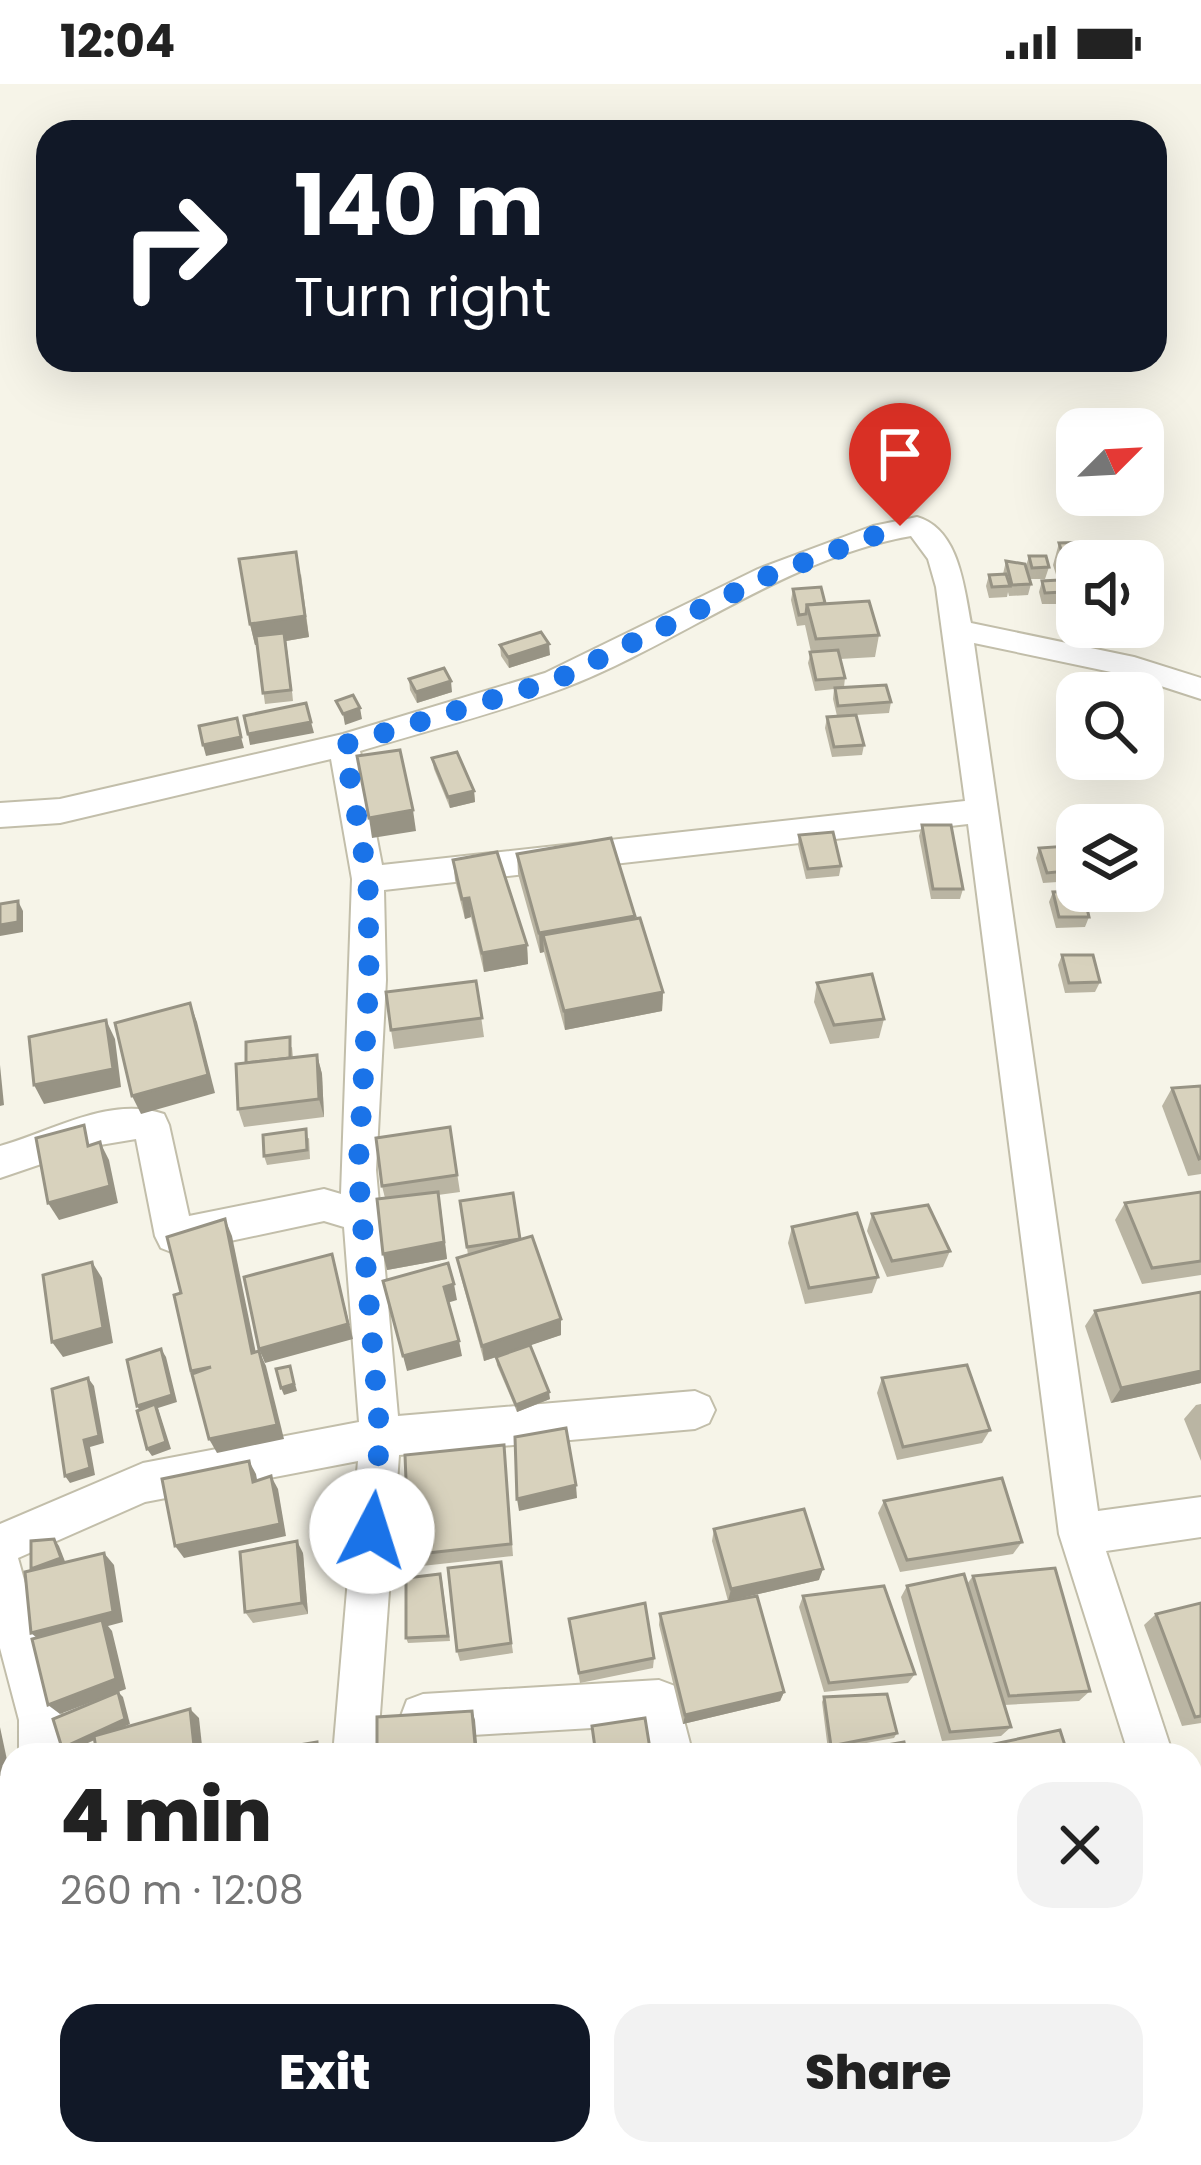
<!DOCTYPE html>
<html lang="en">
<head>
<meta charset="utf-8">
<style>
  :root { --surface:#fff; --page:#f2f2f2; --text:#222; --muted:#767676; --accent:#111827 }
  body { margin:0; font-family:Poppins,sans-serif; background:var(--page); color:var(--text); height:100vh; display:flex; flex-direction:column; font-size:45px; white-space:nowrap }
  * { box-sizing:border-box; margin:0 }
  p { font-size:39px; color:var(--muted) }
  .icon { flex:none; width:66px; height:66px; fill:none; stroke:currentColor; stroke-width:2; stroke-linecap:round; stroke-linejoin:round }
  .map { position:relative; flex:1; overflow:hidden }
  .panel { position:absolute; left:0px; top:1659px; width:1203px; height:423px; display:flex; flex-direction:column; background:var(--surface); border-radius:36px 36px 0 0; box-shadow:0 12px 48px #0002 }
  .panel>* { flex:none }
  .hud { position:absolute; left:36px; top:36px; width:1131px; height:252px; border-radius:36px; box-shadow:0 12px 48px #0002; background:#111827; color:#fff; overflow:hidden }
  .needle { width:78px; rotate:66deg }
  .buttons { position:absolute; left:1056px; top:324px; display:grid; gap:24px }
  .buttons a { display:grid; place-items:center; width:108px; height:108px; border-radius:24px; background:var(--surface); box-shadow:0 12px 48px #0002; font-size:60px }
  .pin { position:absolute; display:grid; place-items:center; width:102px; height:102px; color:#fff; margin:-123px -51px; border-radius:50% 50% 50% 0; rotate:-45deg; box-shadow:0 0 12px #0007 }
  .pin .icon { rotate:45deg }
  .me { position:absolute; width:132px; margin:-66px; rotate:5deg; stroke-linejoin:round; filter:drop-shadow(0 0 9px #0008) }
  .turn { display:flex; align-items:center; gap:42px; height:252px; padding:0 60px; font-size:54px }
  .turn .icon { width:156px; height:156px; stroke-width:2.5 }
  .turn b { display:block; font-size:84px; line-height:102px }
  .round { display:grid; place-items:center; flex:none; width:126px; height:126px; border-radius:36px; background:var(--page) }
  .overview { display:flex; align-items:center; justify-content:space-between; height:204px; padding:0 60px }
  h1 { font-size:72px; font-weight:800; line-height:90px }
  .primary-button { display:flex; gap:24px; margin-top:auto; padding:24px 60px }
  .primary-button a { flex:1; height:138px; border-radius:36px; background:var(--accent); color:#fff; font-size:48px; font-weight:800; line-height:138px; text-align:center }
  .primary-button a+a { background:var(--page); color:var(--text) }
  .status { display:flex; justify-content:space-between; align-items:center; height:84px; padding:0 60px; background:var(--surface); direction:ltr }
  .status svg { height:33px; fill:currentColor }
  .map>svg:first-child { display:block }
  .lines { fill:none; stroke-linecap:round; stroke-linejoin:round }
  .minor-casing { stroke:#c2beaa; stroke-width:4 }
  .minor { fill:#fff; fill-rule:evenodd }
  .wall { fill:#bab5a3 }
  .shaded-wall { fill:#979384 }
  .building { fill:#d8d2bd; stroke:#979384; stroke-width:3 }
  .route { stroke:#1a73e8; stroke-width:21; stroke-dasharray:0 37.8 }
</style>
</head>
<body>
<div class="status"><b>12:04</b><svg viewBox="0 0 49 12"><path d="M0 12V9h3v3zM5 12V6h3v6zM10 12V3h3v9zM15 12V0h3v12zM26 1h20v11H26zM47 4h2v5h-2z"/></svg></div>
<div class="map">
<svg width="1201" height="2081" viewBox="0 0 1201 2081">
  <rect width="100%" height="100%" fill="#f6f4e8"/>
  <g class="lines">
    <defs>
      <g id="minor">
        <path d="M917,433C959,445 964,503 971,539L1134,573L1201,594V615L1130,592L974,559L1098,1427L1201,1413V1453L1106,1467L1173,1671H1129L1059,1450L968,740L384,806L386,896L376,1086L398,1332L695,1307L709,1313L715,1326L709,1339L695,1345L399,1371L377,1671H333L358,1377L145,1418L18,1474L63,1636V1671H19V1636L0,1564V1440L143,1379L359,1338L344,1143L324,1137L174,1169L161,1164L155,1152L136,1055L94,1062L0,1094V1062C51,1048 110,1011 164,1030L169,1041L189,1132L324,1105L341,1110L352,795L331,675L60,739L0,743V719L60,715L343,650L545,589L758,485L873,442ZM911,452L928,475L936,503L965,717L382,781L360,667C428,646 498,629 564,604C681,559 786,474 911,452Z"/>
        <path d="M659,1596L675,1602L693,1671H649L642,1641L423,1654L407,1648L401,1632L407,1616L423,1610Z"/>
        <path d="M1191,1754L1201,1758V1826L1191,1822Z"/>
        <rect x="324" y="2070" width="50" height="11"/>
      </g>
    </defs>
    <use href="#minor" class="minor-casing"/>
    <use href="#minor" class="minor"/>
  </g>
  <g class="wall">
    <path d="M1059,459L1077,477V526H1067L1062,511L1059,520H1042L1039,508L1042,497H1058L1053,481Z"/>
    <path d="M1029,472L1049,483L1045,495H1030L1031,500L1028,511L1009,512L1008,508L1007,513L989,514L986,502L989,491L1003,490L1006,477L1026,482Z"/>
    <path d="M301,490L309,553L286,557L293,617L265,620L257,561H255L250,540Z"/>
    <path d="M793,505L825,520L879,551L875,573L840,575L845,594L844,603L891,618L889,629L840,632L864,661L862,671L832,673L825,644L827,633L837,632L833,615L834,605L815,607L808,579L811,568L805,541L797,542L791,516Z"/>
    <path d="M500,561L550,571L509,584L501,572Z"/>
    <path d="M409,595L452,608L417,619L410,606Z"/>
    <path d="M432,674L474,707L475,718L450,724L434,685Z"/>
    <path d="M922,741L963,805L960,815H931L919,752Z"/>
    <path d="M799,751L841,782L839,792L806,795L798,761Z"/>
    <path d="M1039,764L1076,786L1072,797L1043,799L1036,774Z"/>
    <path d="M517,770L635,835L663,908L662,927L565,946L544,868L540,869L518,790Z"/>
    <path d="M453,776L527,861L528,880L484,888L471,833L465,835L455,796Z"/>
    <path d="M1053,808L1089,833L1085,843L1056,844L1049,818Z"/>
    <path d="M1062,871L1100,898L1095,908L1065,909L1058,881Z"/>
    <path d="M476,897L484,953L394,965L391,946Z"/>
    <path d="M817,899L884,935L879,954L830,960L814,918Z"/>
    <path d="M292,963L293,974L317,971L322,990L324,1033L244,1043L238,1025L246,979Z"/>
    <path d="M1201,1002V1090L1188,1092L1162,1022L1172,1004Z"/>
    <path d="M450,1043L460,1108L438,1111L447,1175L387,1186L385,1114L382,1102Z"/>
    <path d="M309,1054L310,1075L267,1081L264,1072Z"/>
    <path d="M1201,1108V1191L1142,1200L1115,1136L1125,1119Z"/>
    <path d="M460,1117L520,1156L561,1251L530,1261L550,1315L517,1328L497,1281L496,1273L503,1271L484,1277L460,1190L457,1174L468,1171Z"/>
    <path d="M872,1130L950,1167L943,1183L887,1193L867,1147Z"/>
    <path d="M792,1143L878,1193L872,1209L805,1220L788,1159Z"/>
    <path d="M1201,1208V1299L1111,1319L1085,1242L1095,1227Z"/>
    <path d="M882,1294L990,1346L982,1359L897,1376L877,1309Z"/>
    <path d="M1201,1320V1377L1184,1335L1196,1321Z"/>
    <path d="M504,1361L513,1472L413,1483L409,1471Z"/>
    <path d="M884,1417L1022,1458L1013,1470L900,1488L878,1429Z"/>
    <path d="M714,1445L819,1496L728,1517L712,1457Z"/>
    <path d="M303,1469L308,1530L253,1539L245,1528Z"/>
    <path d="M501,1478L513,1569L460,1577L457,1567Z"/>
    <path d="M973,1492L1090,1607L1079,1617L1004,1621L1011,1643L1001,1652L942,1657L901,1513L907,1502L967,1500Z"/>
    <path d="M442,1496L450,1557L408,1559L406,1554Z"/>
    <path d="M803,1512L915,1590L908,1599L824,1608L799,1523Z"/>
    <path d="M1201,1519V1639L1182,1642L1144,1541L1156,1530Z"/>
    <path d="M660,1530L784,1608L780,1617L683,1640L659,1541Z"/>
    <path d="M569,1535L654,1574L653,1584L580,1599Z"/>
    <path d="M824,1613L897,1649L894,1654L828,1666L822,1618Z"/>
    <path d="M12,1775V1839L0,1842V1777Z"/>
    <path d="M1191,1978H1197L1201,1986V2072L1172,2080L1157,2079L1153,2070H1191Z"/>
    <path d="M756,2070H788L791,2081H715Z"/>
    <path d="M989,2070H1093L1097,2081H992Z"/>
  </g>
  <g class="shaded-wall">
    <path d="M296,468L309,553L286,557L293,617L285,557L255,561L250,540Z"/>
    <path d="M549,560L550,571L509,584L508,573Z"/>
    <path d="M451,597L452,608L417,619L416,608Z"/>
    <path d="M360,624L362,635L345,641L343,630Z"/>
    <path d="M311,638L314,649L250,661L248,650Z"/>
    <path d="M241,653L244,664L206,672L203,661Z"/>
    <path d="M474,707L475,718L450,724L448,713Z"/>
    <path d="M413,726L416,747L372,754L369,734Z"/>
    <path d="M469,814L471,833L465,835L462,815Z"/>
    <path d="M18,817L23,827V848L0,852V841Z"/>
    <path d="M635,832V852L543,851L544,868L540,869L539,849Z"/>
    <path d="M527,861L528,880L484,888L482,869Z"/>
    <path d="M663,908L662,927L565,946L564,927Z"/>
    <path d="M190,919L197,938L215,1009L141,1030L132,1012Z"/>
    <path d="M106,936L115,955L121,1003L44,1020L34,1001Z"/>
    <path d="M317,971L322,990L324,1033L319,1015Z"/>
    <path d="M0,981L4,1021L0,1022Z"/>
    <path d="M100,1058L109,1076L118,1119L59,1136L48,1119Z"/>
    <path d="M441,1125L447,1175L387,1186L383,1170Z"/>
    <path d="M225,1135L232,1152L259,1284L252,1269Z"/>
    <path d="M332,1170L353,1255L265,1279L259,1265Z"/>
    <path d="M92,1178L102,1194L113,1259L63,1273L52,1258Z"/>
    <path d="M454,1200L457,1216L447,1219L444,1203Z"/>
    <path d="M561,1235V1251L484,1277L482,1262Z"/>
    <path d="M459,1257L462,1272L407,1287L403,1272Z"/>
    <path d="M161,1265L166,1273L177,1318L158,1324L171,1365L152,1372L147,1365L142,1330L137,1322Z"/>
    <path d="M259,1267L266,1282L284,1355L217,1369L209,1355Z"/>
    <path d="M290,1282L297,1307L284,1311L281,1304Z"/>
    <path d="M1201,1287V1299L1111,1319L1121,1304Z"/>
    <path d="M88,1294L94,1302L104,1359L90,1363L95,1391L70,1399L65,1392L84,1356Z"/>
    <path d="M549,1308L550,1315L517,1328L516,1321Z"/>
    <path d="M249,1377L256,1390L260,1411L253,1398Z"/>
    <path d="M271,1392L278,1405L286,1452L184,1474L175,1462Z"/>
    <path d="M576,1401L577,1414L519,1427L517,1415Z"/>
    <path d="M54,1455L59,1462L66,1480L37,1491L31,1485Z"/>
    <path d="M297,1457L303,1469L308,1530L302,1519Z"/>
    <path d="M104,1469L114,1481L123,1538L108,1542L112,1547L126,1605L60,1630L48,1621L43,1559L31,1549Z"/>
    <path d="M823,1485L819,1496L728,1517L731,1505Z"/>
    <path d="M118,1608L123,1613L130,1640L68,1668L62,1664Z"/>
    <path d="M784,1608L780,1617L683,1640L685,1631Z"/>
    <path d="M190,1625L199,1634L203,1671H195Z"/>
    <path d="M472,1627L475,1636L478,1671H476Z"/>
    <path d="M0,1643L10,1690L0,1692Z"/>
    <path d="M12,1904V1909L0,1914V1910Z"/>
    <path d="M20,2070H34L33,2081H18Z"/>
    <rect x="118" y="2070" width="17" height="11"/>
    <path d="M227,2071L228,2081H218V2072Z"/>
  </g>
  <g class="building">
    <path d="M1092,458L1098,477H1077V505H1073L1059,459Z"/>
    <path d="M296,468L305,532L250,540L239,475Z"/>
    <path d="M1029,472H1046L1049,483L1032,484Z"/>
    <path d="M1006,477L1025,480L1031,500L1012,501Z"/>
    <path d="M1006,490L1010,502L992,503L989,491Z"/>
    <path d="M1059,496L1063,508L1045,509L1042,497Z"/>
    <path d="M821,503L825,519L807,521L806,530L799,531L793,505Z"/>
    <path d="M869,517L879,551L816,555L807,521Z"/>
    <path d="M541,548L549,560L508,573L500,561Z"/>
    <path d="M284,549L291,606L263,609L256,552Z"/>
    <path d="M838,566L845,594L816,596L810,568Z"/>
    <path d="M444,584L451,597L416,608L409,595Z"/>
    <path d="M886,601L891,618L838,622L835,604Z"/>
    <path d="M353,611L360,624L343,630L336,617Z"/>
    <path d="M306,619L311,638L248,650L244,632Z"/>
    <path d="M856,631L864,661L834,663L827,633Z"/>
    <path d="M237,634L241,653L203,661L199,642Z"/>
    <path d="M400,666L413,726L369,734L357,672Z"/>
    <path d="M457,668L474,707L448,713L432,674Z"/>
    <path d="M922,741H951L963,805H933Z"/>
    <path d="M833,748L841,782L808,785L799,751Z"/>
    <path d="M611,754L635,832L539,849L517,770Z"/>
    <path d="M1068,762L1076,786L1047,789L1039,764Z"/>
    <path d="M497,768L527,861L482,869L469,814L462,815L453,776Z"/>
    <path d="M1083,807L1089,833H1059L1053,808Z"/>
    <path d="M18,817V838L0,841V820Z"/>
    <path d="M640,834L663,908L564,927L543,851Z"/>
    <path d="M1062,871H1093L1100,898L1069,899Z"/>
    <path d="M872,890L884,935L834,941L817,899Z"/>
    <path d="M476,897L482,934L391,946L386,908Z"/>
    <path d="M190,919L208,991L132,1012L115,939Z"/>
    <path d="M106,936L113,985L34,1001L29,953Z"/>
    <path d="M290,953V974L246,979V958Z"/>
    <path d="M317,971L319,1015L238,1025L236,980Z"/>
    <path d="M1201,1002V1074L1199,1075L1172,1004Z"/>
    <path d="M84,1041L88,1062L100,1058L110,1102L48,1119L36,1054Z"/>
    <path d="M450,1043L457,1091L382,1102L376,1054Z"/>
    <path d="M306,1045L307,1066L264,1072L263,1051Z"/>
    <path d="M438,1108L444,1158L383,1170L377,1115Z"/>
    <path d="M1201,1108V1177L1152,1184L1125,1119Z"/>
    <path d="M513,1109L520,1155L467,1163L460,1117Z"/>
    <path d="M928,1121L950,1167L892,1177L872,1130Z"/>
    <path d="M857,1129L878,1193L809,1204L792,1143Z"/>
    <path d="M225,1135L252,1269L259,1267L277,1341L209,1355L192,1290L211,1283L191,1287L174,1211L181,1209L167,1153Z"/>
    <path d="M532,1152L561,1235L482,1262L457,1174Z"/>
    <path d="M332,1170L348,1240L259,1265L244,1193Z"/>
    <path d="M92,1178L103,1244L52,1258L43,1191Z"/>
    <path d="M448,1179L454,1200L444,1203L459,1257L403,1272L383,1197Z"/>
    <path d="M1201,1208V1287L1121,1304L1095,1227Z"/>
    <path d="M530,1261L549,1308L516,1321L496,1273Z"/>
    <path d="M161,1265L172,1311L137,1322L127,1276Z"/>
    <path d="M967,1281L990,1346L903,1363L882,1294Z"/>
    <path d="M290,1282L294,1300L281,1304L276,1285Z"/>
    <path d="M88,1294L99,1352L84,1356L90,1384L65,1392L52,1305Z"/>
    <path d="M155,1320L166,1358L147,1365L137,1327Z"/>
    <path d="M566,1344L576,1401L517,1415L515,1353Z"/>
    <path d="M504,1361L511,1460L409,1471L405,1371Z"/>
    <path d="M249,1377L253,1398L271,1392L280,1440L175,1462L162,1395Z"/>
    <path d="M1002,1394L1022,1458L907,1476L884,1417Z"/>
    <path d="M804,1425L823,1485L731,1505L714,1445Z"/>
    <path d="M54,1455L61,1474L31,1485V1457Z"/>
    <path d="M297,1457L302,1519L245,1528L240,1468Z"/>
    <path d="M104,1469L113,1528L31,1549L25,1488Z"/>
    <path d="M501,1478L511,1559L457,1567L448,1484Z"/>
    <path d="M1055,1484L1090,1607L1009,1612L973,1492Z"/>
    <path d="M440,1490L448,1552L406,1554V1494Z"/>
    <path d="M964,1490L1011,1643L950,1648L907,1502Z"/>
    <path d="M884,1502L915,1590L829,1599L803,1512Z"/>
    <path d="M757,1512L784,1608L685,1631L660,1530Z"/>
    <path d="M645,1519L654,1574L579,1589L569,1535Z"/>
    <path d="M1201,1519V1632L1195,1633L1156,1530Z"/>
    <path d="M102,1536L116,1595L48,1621L32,1555Z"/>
    <path d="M118,1608L125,1635L62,1664L53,1635Z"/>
    <path d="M887,1610L897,1649L831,1662L824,1613Z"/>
    <path d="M190,1625L195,1671H97L94,1652Z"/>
    <path d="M472,1627L476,1671H377V1633Z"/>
    <path d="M645,1634L651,1671H596L592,1642Z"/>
    <path d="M1060,1646L1068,1671H962L961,1667Z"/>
    <path d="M317,1658L318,1671H239Z"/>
    <path d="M904,1658L907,1671L836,1670Z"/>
    <path d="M12,1775V1832L0,1834V1777Z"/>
    <path d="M12,1867V1904L0,1910V1872Z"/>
    <path d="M1197,1978L1201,1986V2072L1172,2080L1167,2070H1191V1980Z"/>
    <path d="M12,2022V2070H20L18,2081H0V2024Z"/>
    <path d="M27,2070H118V2081H26Z"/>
    <path d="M764,2070H788L791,2081H723Z"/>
    <path d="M795,2070H879L882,2081H798Z"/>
    <path d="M998,2070H1093L1097,2081H1002Z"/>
    <path d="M218,2072V2081H185Z"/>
    <path d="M694,2073L696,2081H679Z"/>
  </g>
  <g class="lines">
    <path class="route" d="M372,1447L380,1352L358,1086L369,896L368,795L344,661L556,596L768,492L900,442"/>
  </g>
</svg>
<div class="buttons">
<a><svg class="needle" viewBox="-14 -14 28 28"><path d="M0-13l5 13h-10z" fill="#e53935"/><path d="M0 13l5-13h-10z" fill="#767676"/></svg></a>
<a><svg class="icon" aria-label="sound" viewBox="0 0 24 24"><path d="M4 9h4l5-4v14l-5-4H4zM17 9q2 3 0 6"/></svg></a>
<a><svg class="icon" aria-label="search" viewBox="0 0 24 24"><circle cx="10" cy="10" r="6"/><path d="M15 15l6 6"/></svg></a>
<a><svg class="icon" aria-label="layers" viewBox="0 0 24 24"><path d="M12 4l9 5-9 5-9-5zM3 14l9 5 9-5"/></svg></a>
</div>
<div class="pin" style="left:900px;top:442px;background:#d93025"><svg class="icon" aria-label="arrive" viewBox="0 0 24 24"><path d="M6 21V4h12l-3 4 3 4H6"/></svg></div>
<svg class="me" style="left:372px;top:1447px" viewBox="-20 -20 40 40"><circle r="19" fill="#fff"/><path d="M0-13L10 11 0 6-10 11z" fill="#1a73e8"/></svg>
<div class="hud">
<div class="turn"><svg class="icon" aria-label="right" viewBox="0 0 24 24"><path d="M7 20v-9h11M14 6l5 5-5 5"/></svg><div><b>140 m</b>Turn right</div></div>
</div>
<section class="panel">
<div class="overview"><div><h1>4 min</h1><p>260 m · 12:08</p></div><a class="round"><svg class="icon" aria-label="close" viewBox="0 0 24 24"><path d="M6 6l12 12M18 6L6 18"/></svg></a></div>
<div class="primary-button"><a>Exit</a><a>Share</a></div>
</section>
</div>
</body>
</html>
